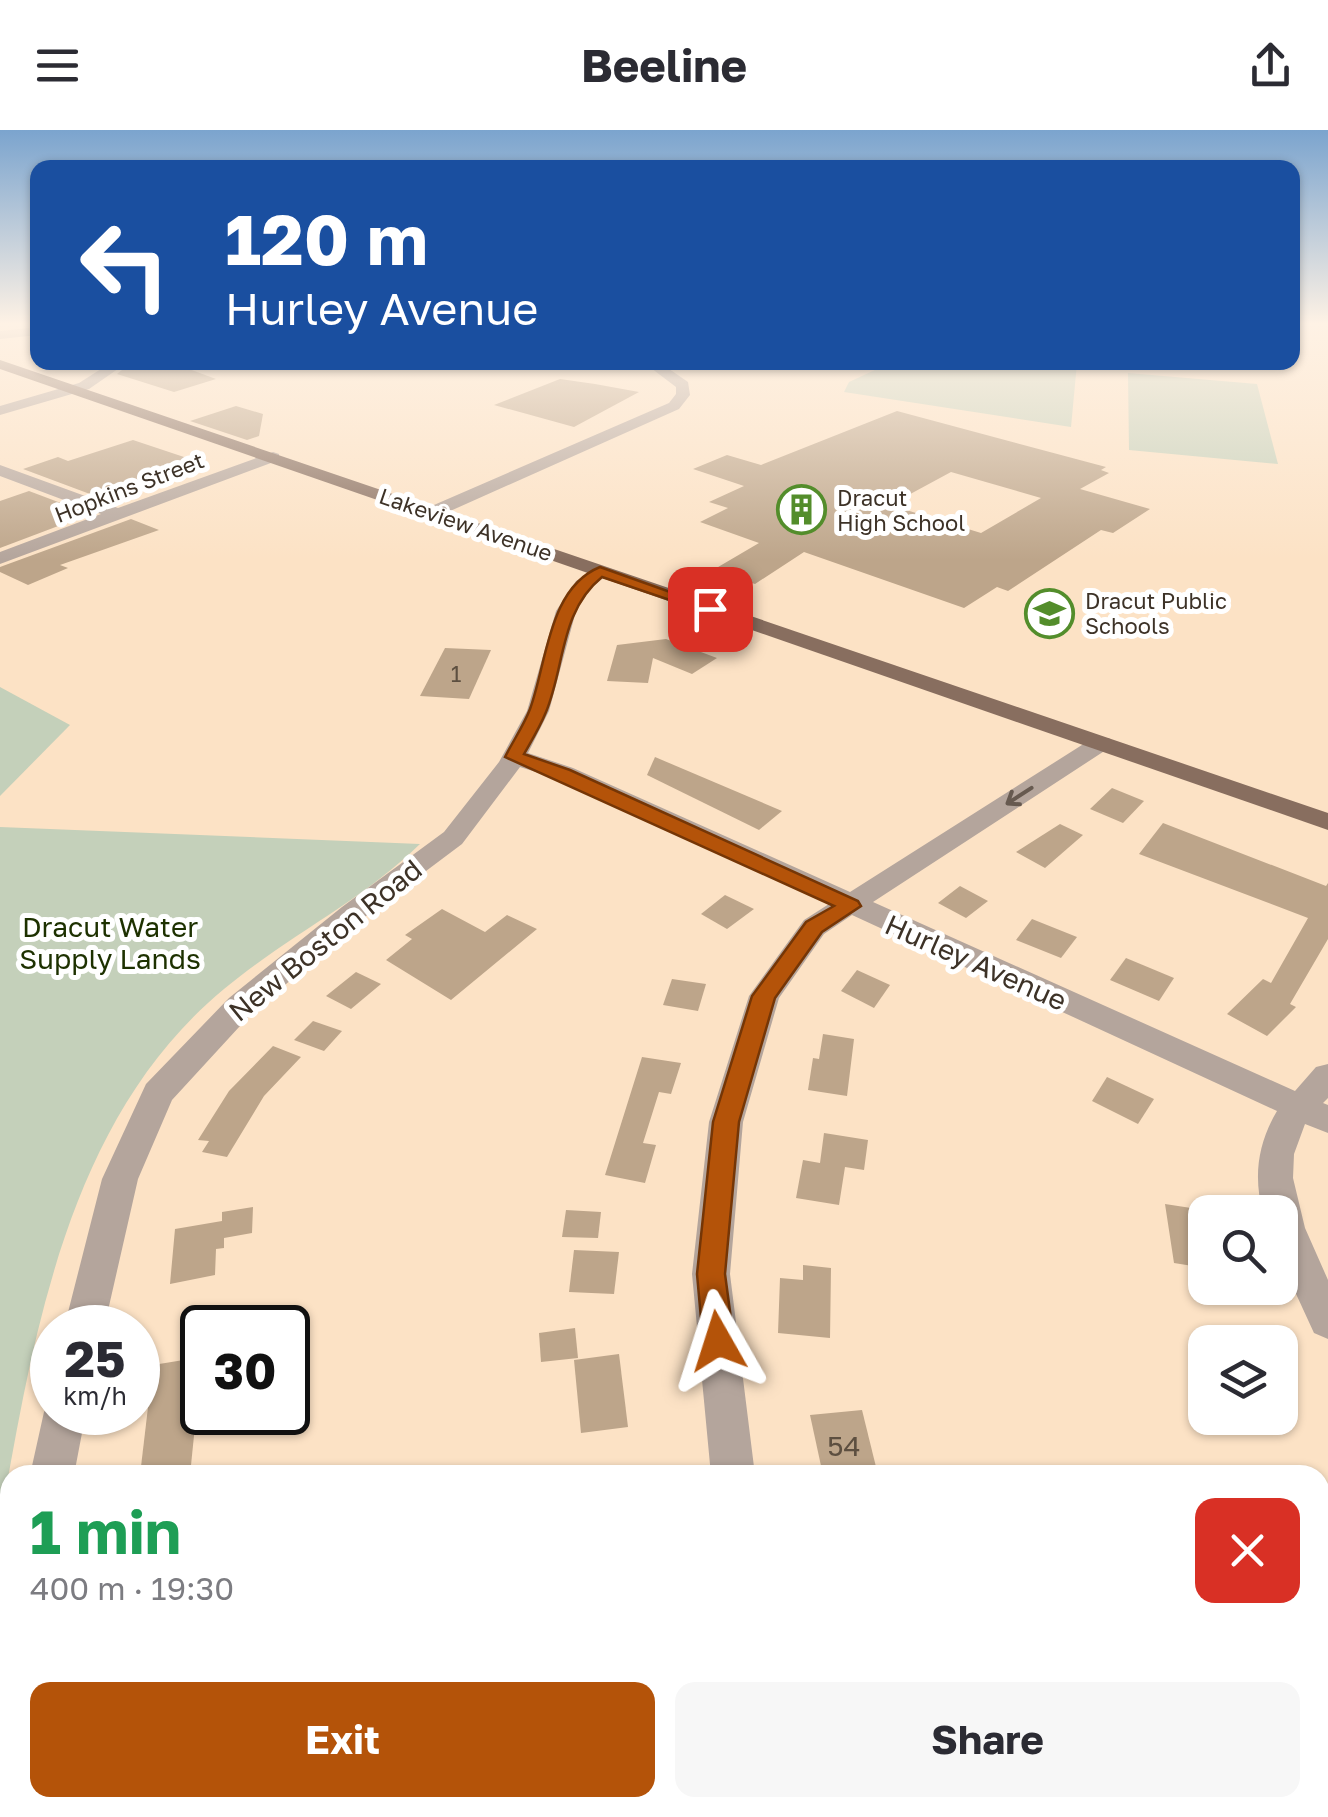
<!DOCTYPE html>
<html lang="en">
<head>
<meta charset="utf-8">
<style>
  :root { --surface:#fff; --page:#f7f7f7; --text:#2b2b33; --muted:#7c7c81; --accent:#b45309 }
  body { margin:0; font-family:"Golos Text",sans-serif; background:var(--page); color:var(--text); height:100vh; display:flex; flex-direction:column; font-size:38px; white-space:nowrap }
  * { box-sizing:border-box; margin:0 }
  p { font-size:32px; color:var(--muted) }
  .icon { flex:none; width:55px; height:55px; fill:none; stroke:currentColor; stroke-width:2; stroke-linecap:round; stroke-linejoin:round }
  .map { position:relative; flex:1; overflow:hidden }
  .details { position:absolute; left:0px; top:1335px; width:1330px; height:352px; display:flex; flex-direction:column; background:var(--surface); border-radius:30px 30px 0 0; box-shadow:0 2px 8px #0004 }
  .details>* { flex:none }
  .guide { position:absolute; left:30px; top:30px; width:1270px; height:210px; border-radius:20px; box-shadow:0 2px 8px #0004; background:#1a4fa0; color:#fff; overflow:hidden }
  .buttons { position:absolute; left:1188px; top:1065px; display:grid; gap:20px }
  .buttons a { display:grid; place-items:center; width:110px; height:110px; border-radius:20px; background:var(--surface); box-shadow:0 2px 8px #0004; font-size:50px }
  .speed { position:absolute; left:30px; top:1175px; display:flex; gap:20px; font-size:50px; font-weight:700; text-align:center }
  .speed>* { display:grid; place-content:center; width:130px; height:130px; border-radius:50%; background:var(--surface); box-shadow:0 2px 8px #0004; line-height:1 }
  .speed small { font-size:25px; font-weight:400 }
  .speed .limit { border:5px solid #111; border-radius:15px; background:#fff; color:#111 }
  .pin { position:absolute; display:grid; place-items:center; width:85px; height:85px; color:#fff; margin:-42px; border-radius:20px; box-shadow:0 5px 15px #0006 }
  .me { position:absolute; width:110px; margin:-55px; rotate:354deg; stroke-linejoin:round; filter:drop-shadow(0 0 8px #0008) }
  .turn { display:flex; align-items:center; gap:35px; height:210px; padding:0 30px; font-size:45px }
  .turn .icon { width:130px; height:130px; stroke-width:2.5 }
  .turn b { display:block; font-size:70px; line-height:85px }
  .round { display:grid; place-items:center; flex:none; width:105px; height:105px; border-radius:20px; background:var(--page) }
  .overview { display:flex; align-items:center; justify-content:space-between; height:170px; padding:0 30px }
  h1 { font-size:60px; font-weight:700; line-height:75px; color:#1e9e55 }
  .cta { display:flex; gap:20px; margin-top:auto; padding:20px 30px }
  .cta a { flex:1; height:115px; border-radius:20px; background:var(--accent); color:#fff; font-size:40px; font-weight:700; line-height:115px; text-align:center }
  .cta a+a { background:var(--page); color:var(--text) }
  header { display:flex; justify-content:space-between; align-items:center; height:130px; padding:0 30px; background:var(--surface); font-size:45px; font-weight:700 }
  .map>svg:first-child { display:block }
  .green { fill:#c4d0ba }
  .building { fill:#bda58a; fill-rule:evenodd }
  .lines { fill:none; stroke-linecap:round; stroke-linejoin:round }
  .minor { fill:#b4a59c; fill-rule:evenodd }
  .major { fill:#886e5f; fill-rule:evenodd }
  .oneway { stroke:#675a50 }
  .route { fill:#b45309; stroke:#753606; stroke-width:2.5 }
  .labels { text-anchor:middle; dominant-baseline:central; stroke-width:10; stroke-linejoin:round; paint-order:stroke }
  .far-street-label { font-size:22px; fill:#3d3227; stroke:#fff }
  .far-poi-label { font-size:22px; fill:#3d3227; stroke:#fff; text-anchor:start }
  .number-label { font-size:22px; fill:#5d4f40 }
  .park-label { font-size:28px; fill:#1d3100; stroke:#fff }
  .street-label { font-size:28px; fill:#3d3227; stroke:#fff }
  .near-number-label { font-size:28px; fill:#5d4f40 }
</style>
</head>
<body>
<header><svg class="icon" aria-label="menu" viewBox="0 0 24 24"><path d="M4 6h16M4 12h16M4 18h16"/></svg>Beeline<svg class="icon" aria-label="share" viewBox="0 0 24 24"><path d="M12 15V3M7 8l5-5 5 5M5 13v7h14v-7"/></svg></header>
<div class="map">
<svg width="1328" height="1687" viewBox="0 0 1328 1687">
  <rect width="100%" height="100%" fill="#fce2c5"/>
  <g class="green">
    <path d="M890,233H1077L1071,297L844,262L849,252Z"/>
    <path d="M1128,243L1257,254L1278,334L1129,320Z"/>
    <path d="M0,557L70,595L0,666Z"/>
    <path d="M0,697L420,714C362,771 286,807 224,859C68,988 33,1205 0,1394Z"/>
  </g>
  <g class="building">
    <path d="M132,232H170L216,249L174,262L117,244Z"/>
    <path d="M560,249L595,254L639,262L574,297L494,275Z"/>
    <path d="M236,276L263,284L259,306L247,310L190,291Z"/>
    <path d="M897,281L1106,337L1101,340L1109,343L1080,359L1150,379L1113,403L1101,400L1008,461L997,457L964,478L804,422L755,454L713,440L759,413L700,392L728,378L709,372L744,356L693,339L727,325L761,335ZM951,342L1041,368L981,403L890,375Z"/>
    <path d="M133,310L208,335L106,370L23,339L58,327L68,331Z"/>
    <path d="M29,361L90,384L0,418V371Z"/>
    <path d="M131,389L159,400L60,435L68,438L28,455L0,442V437Z"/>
    <path d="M666,509L717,528L692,544L653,528L648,553L607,551L617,515Z"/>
    <path d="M445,518L491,520L469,569L420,566Z"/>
    <path d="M655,627L782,681L759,700L647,645Z"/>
    <path d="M1112,658L1144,671L1123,693L1090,679Z"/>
    <path d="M1163,693L1326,756L1328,753V809L1290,874L1296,877L1267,906L1227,884L1263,849L1271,853L1308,788L1139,724Z"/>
    <path d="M1060,694L1083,705L1045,738L1016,722Z"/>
    <path d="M960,756L988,771L966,788L938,773Z"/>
    <path d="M725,765L754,779L727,799L701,784Z"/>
    <path d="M442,779L485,802L507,785L537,799L451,870L386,830L412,809L405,805Z"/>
    <path d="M1032,789L1077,807L1061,828L1016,810Z"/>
    <path d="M1126,828L1174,848L1159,871L1110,850Z"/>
    <path d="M857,840L890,855L874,878L841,861Z"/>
    <path d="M356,842L381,854L351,879L326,866Z"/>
    <path d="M672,849L706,854L698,881L663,875Z"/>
    <path d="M313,891L342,901L324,921L294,910Z"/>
    <path d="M823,904L854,909L847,966L808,960L813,928L819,929Z"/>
    <path d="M273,916L301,927L264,966L227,1027L202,1022L209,1011L198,1010L229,961Z"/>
    <path d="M642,927L681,933L671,964L659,962L643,1013L656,1015L645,1053L605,1045Z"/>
    <path d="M1107,947L1154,969L1138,994L1092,971Z"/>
    <path d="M824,1003L868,1010L864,1040L845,1037L839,1075L796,1068L803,1030L820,1033Z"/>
    <path d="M1165,1074L1191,1078L1193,1090L1205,1091V1138L1174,1133Z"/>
    <path d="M253,1077L252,1103L224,1108V1118L216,1119L215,1145L170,1154L175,1099L222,1091V1082Z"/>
    <path d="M566,1080L601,1082L598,1108L562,1107Z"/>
    <path d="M574,1120L619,1122L614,1164L569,1162Z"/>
    <path d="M803,1135L831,1138L830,1208L778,1203L780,1148L803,1150Z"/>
    <path d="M575,1198L578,1228L541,1232L539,1203Z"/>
    <path d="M619,1224L628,1297L581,1303L574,1230Z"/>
    <path d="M202,1227L190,1345H140L153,1235Z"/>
    <path d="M862,1280L878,1345H823L810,1285Z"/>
  </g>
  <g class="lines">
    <g class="minor">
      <path d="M38,197V205L0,209V201Z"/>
      <path d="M112,232H128L89,259L0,285V276L79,253Z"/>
      <path d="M643,232H659L688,252L690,265L679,279L439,386H427V378L669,273L676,264V257Z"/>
      <path d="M273,322L279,324V330L0,434V422L101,384L0,346V335L118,378Z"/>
      <path d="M600,436L610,442L590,459L576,481L549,581L528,623L573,638L850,762L1093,608H1109L1113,613L1109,618L873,772L1295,961L1316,937L1328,934V968L1323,973L1328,975V1003L1305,994L1294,1024L1293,1048L1305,1098L1328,1150V1209L1314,1203L1280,1129V1082H1263C1253,1047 1258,1013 1277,981L852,785L824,804L779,868L743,992L730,1144L755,1345H711L692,1144L709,992L749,866L804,790L829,774L555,648L520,637L462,714L362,789L251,884L172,970L138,1049L104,1198H64L102,1049L146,954L229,868L342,777L444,702L499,632L527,581L556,481L576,451Z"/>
      <path d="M52,1267V1282H86L74,1345H30L44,1282Z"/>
      <path d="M10,1518V1610L0,1614V1522Z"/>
      <path d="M755,1678H807L809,1687H757Z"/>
    </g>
    <path class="major" d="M0,230L1328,683V700L0,239Z"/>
  </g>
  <defs><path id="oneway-shaft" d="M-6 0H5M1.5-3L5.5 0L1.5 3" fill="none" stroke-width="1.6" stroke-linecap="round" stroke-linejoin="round" transform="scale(2.5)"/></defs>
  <use class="oneway" href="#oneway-shaft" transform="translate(1019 666) rotate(147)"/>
  <linearGradient id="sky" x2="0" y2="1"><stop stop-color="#7ba4ce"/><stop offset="0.45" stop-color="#fef2e5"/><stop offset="1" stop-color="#fef2e5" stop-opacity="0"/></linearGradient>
  <rect width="1328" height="430" fill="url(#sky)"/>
  <path class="route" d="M600,437L718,479L705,482L602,447C560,481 565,536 546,582C540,597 532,610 524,624L570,640L858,771L861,776L822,802L775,868L739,992L725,1144L734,1211L729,1221L718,1225L708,1221L703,1211L697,1144L713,992L752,866L806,792L834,776L505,627C513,611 524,595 530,579C547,533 548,458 600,437Z"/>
  <defs>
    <symbol id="building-ring" viewBox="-11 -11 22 22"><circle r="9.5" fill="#fff" stroke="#538d2b" stroke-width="1.5"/><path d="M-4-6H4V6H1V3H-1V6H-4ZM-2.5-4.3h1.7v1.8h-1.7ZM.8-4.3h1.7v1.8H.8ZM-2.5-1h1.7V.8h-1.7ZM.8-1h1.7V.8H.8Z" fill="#538d2b"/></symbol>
    <symbol id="school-ring" viewBox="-11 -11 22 22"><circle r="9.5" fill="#fff" stroke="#538d2b" stroke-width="1.5"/><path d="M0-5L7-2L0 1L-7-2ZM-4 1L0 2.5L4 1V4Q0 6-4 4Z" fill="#538d2b"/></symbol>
  </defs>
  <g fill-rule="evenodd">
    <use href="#building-ring" x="774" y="352" width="55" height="55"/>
    <use href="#school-ring" x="1022" y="456" width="55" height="55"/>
  </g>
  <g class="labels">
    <g class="far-street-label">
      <text transform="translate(129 357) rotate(-21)">Hopkins Street</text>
      <text transform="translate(466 394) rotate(19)">Lakeview Avenue</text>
    </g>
    <g class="far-poi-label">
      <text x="837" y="367">Dracut<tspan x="837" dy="25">High School</tspan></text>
      <text x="1085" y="470">Dracut Public<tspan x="1085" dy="25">Schools</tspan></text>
    </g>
    <g class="number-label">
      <text x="456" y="543">1</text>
    </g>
    <g class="park-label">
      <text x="110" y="796">Dracut Water<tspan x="110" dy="32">Supply Lands</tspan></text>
    </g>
    <g class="street-label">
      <text transform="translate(325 810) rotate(-39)">New Boston Road</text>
      <text transform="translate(976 832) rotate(24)">Hurley Avenue</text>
    </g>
    <g class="near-number-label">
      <text x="844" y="1315">54</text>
    </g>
  </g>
</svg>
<div class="buttons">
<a><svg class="icon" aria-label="search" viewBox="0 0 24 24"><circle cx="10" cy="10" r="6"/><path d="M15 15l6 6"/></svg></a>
<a><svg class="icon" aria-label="layers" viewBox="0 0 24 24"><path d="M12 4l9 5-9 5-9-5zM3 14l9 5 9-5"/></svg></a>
</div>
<div class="speed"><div>25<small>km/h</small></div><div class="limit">30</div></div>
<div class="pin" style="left:710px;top:479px;background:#d93025"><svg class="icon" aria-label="arrive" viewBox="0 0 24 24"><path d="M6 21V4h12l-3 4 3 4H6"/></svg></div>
<svg class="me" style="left:718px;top:1211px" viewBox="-20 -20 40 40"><path d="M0-17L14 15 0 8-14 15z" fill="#b45309" stroke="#fff" stroke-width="4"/></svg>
<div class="guide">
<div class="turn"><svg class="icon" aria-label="left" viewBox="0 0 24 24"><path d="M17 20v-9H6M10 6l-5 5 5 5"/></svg><div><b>120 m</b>Hurley Avenue</div></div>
</div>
<section class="details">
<div class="overview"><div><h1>1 min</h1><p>400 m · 19:30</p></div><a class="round" style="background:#d93025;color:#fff"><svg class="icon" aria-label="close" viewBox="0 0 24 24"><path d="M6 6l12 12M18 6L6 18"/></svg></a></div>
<div class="cta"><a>Exit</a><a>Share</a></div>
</section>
</div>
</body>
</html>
